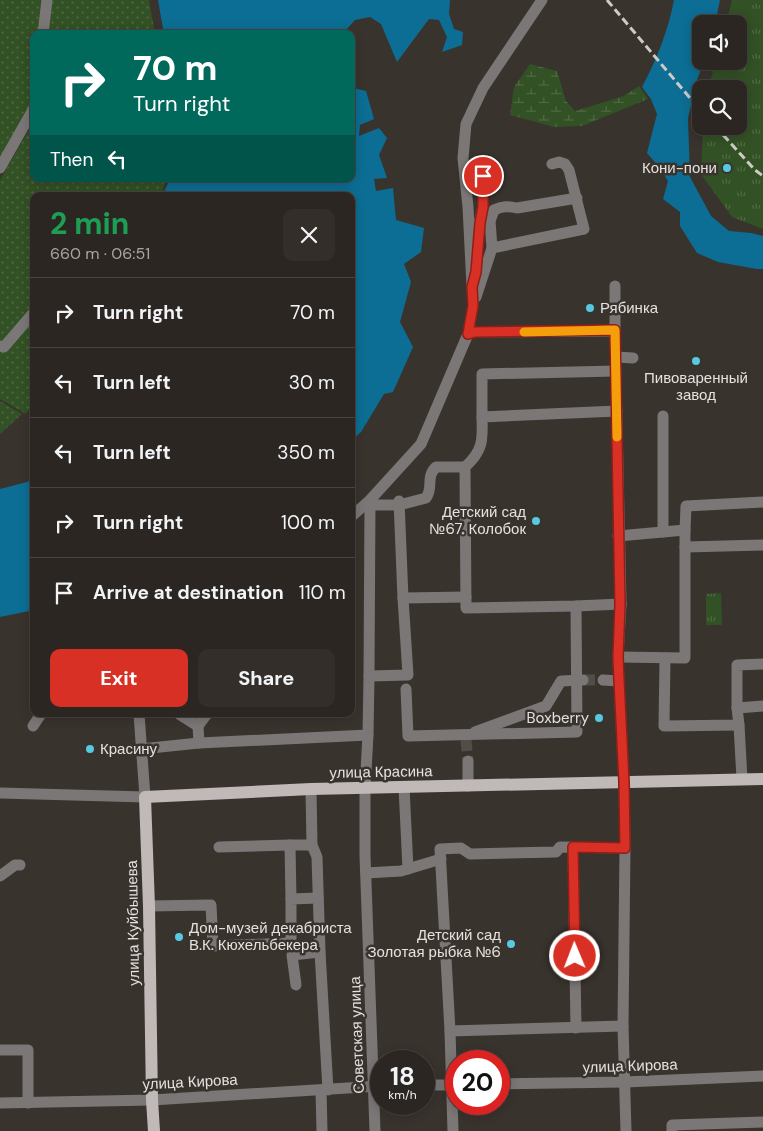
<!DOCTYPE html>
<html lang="en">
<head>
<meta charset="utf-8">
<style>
  :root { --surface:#2b2622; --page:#332e2a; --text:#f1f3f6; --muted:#a6a5a5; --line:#474340; --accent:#d93025 }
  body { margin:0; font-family:"DM Sans",sans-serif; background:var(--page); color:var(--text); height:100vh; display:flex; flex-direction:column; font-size:19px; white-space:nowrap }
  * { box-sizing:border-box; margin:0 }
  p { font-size:16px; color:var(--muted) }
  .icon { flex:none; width:28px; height:28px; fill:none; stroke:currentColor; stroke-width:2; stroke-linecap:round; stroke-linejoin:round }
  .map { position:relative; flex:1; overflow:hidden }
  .panel { position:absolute; left:30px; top:192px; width:325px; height:525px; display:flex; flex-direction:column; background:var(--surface); border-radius:10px; box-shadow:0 2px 12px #0003,0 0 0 1px var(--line) }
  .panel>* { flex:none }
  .top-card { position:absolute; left:30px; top:30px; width:325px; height:152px; border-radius:10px; box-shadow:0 2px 12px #0003,0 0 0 1px var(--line); background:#00695c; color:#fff; overflow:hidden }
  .controls { position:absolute; left:692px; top:15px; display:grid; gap:10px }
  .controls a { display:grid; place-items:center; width:55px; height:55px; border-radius:10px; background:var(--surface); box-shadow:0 2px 12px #0003,0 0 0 1px var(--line); font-size:25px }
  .speed { position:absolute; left:370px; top:1050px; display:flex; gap:10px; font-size:25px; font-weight:700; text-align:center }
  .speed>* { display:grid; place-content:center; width:65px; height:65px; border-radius:50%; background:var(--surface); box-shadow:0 2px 12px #0003,0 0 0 1px var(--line); line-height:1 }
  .speed small { font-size:12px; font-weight:400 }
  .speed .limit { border:8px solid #d22; background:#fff; color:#111 }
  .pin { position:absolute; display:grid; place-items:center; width:42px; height:42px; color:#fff; margin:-21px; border:2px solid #fff; border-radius:50%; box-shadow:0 1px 5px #0007 }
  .me { position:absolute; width:55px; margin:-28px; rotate:359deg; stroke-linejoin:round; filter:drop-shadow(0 0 4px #0008) }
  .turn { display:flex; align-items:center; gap:18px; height:105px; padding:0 20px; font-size:22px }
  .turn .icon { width:65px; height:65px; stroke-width:2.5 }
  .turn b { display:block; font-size:35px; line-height:42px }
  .then { display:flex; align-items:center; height:48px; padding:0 20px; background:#0003; gap:10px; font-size:19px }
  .round { display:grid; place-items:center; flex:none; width:52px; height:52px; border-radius:10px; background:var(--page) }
  .headline { display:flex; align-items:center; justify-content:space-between; height:85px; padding:0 20px }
  h1 { font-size:30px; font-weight:700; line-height:38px; color:#1e9e55 }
  .action { display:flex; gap:10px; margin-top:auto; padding:10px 20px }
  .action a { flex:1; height:58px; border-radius:10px; background:var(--accent); color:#fff; font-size:20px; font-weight:700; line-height:58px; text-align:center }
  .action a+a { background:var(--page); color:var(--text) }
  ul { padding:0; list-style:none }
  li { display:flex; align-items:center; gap:15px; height:70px; padding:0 20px; border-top:1px solid var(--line) }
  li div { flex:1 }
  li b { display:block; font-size:19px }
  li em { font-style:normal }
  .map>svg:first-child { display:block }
  .grass { fill:url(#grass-dots) }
  .wetland { fill:url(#wetland-marsh) }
  .park { fill:url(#park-tufts) }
  .water { fill:#0c6e94 }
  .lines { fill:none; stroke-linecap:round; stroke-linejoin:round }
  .minor-tunnel { stroke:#534d48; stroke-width:11; stroke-dasharray:11 5.5; stroke-linecap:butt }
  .minor { stroke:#7b7777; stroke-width:11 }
  .major { stroke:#c1b8b8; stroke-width:12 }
  .rail { stroke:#cecac6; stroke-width:3; stroke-dasharray:8 4; stroke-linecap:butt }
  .route-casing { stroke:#8d1f18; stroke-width:12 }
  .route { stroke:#d93025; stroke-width:9 }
  .slow { stroke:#f59e0b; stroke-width:9 }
  .poi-dot { fill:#56c9e0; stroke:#39332e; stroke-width:2 }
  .labels { text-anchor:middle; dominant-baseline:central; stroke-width:5; stroke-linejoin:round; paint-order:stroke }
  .poi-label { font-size:15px; fill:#e5e1de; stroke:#39332e; text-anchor:end }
  .street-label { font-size:15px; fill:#e5e1de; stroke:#39332e }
</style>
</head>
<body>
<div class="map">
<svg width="763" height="1131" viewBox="0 0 763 1131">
  <defs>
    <pattern id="grass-dots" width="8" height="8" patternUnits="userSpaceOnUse" patternTransform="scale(1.25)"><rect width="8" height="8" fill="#325124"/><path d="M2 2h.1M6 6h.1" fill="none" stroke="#506a43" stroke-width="1.8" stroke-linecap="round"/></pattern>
    <pattern id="wetland-marsh" width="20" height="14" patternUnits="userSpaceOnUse" patternTransform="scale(1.25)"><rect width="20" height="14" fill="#325124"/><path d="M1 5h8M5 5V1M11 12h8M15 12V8" fill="none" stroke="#506a43"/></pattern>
    <pattern id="park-tufts" width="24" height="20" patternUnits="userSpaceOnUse" patternTransform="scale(1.25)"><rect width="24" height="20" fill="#325124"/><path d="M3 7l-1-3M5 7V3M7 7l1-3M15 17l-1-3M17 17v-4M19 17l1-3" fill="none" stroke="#506a43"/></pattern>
  </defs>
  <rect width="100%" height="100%" fill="#39332e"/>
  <g class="grass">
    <path d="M0,0H149L155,34H34V116L0,174Z"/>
    <path d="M34,121V179H166L161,196H34V402L26,414L0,399V180Z"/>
    <path d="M0,401L22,414L0,434Z"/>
  </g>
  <path class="wetland" d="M530,64L557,71L566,101L575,111L624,96L639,86L648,99L582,126L554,127L510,115L514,87Z"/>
  <g class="park">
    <path d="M732,0H763V229L732,217L701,174L703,126H739V89H708L716,61H739V24H726Z"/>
    <path d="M721,593L722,625H706V594Z"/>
  </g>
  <g class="water">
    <path d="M158,0H450L449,14L454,29L463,32L462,45L442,52L447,37L439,20L429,19L397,62L381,24L370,17L355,20L344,32V34H164Z"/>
    <path d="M674,0H720L715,24H701V61H704L697,80L688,118L690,177L711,216L729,231L751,233L763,236V269H757L718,262L697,253L680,226V212L663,199L668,181L659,167L647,153L657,114L651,99L642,87C657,59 668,31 674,0Z"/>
    <path d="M351,76L353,88L366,91L374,119L360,125L359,136L379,128L387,138L379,155L387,178L374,179L376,191L393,188L396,220L424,228L421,252L404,264L411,282L400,322L413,347L393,392L384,394L361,432L351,441V196H162L170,179H351Z"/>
    <path d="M34,478V610L0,617V489L27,482Z"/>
  </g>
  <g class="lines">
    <g class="minor-tunnel">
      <path d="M584,680H603"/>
      <path d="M466,740L468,761"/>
    </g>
    <g class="minor">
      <path d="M43,34L47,0"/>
      <path d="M0,168L34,108"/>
      <path d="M492,248L490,221L494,210C502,206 508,206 517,208L577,198"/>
      <path d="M476,260L479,223L483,207L482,161"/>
      <path d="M615,286V331L621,604L618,657L619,681L624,782L625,848L623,1026L626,1131"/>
      <path d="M476,297L492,248L584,229L569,170L565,164L559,162L552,164"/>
      <path d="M468,334L475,332L615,331"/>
      <path d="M0,346L4,347L34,312"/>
      <path d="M616,357L633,358"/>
      <path d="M616,371L482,374V417L617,411"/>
      <path d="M663,416V532"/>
      <path d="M465,467C483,451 483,440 482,417"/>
      <path d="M370,500L369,676L368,735L365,789V855L375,1131"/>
      <path d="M370,505H399L426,498C434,487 425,478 436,467H465L466,608L576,606L621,604"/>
      <path d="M351,517L370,500L421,444L468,334L473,306L468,207L463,158L466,124L483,88L542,0"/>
      <path d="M618,536L685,530L686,506L763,502"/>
      <path d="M685,547L763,545"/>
      <path d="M403,598L466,597"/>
      <path d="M618,657L685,658V530"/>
      <path d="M665,658L664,726L739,725L737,708V665L763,664"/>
      <path d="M369,676L408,675L403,598L399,501"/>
      <path d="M603,680L619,681"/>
      <path d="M406,689L408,736L577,732L576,606"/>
      <path d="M737,708L763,706"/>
      <path d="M179,714L198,726"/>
      <path d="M739,725L742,779"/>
      <path d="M33,726L41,714"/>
      <path d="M475,732L546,706L561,681L583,680"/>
      <path d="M199,743L198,726L207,714"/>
      <path d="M141,749L199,743L368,735"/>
      <path d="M468,761V786"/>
      <path d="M404,787L408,869"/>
      <path d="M311,789L312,845L317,857L320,952L328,1090"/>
      <path d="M0,793L145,797L139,714"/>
      <path d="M219,847L290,845"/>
      <path d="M573,847L576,1028"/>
      <path d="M366,873L401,871L441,859"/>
      <path d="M0,876L15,865H20"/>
      <path d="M291,899L290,845H312"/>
      <path d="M149,906L211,905L213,946L291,943V899L318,898"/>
      <path d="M296,985L292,955L320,952"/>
      <path d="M623,1026L450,1031L440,849L461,848L470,854L556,852L560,847L625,848"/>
      <path d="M450,1031L453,1131"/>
      <path d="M0,1050H28V1103"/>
      <path d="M499,1084L625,1082L763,1076"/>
      <path d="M424,1085H456"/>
      <path d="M321,1090L322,1131"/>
      <path d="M0,1103L152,1100L380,1086"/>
      <path d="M672,1131V1125L763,1122"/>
    </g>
    <path class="major" d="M154,1131L152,1100L149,906L145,797L311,789L763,779"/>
    <g class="rail">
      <path d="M607,0L701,111"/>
      <path d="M715,126L755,170L763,176"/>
    </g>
  </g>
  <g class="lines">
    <defs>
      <path id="route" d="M483,176V207L480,223L476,272L472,287L473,306L468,334L475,332L615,330L620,604L618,657L619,680L624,782L625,848L573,847L575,956"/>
    </defs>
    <use href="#route" class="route-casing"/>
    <use href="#route" class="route"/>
    <path class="slow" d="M524,332L615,330L617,437"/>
  </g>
  <g class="poi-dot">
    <circle cx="727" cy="168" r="5"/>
    <circle cx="590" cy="308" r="5"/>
    <circle cx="696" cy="361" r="5"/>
    <circle cx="536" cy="521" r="5"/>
    <circle cx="599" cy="718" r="5"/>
    <circle cx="90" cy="749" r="5"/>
    <circle cx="179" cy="937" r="5"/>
    <circle cx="511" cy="944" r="5"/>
  </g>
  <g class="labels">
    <g class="poi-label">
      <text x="717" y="168">Кони-пони</text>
      <text x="600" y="308" text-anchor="start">Рябинка</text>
      <text x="696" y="378" text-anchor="middle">Пивоваренный<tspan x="696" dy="17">завод</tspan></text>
      <text x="526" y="512">Детский сад<tspan x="526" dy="17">№67. Колобок</tspan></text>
      <text x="589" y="718">Boxberry</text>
      <text x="100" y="749" text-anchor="start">Красину</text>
      <text x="189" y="928" text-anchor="start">Дом-музей декабриста<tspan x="189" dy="17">В.К. Кюхельбекера</tspan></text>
      <text x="501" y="935">Детский сад<tspan x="501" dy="17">Золотая рыбка №6</tspan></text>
    </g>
    <g class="street-label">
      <text transform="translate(381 772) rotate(-1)">улица Красина</text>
      <text transform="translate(133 923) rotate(-91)">улица Куйбышева</text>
      <text transform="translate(357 1035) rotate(-92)">Советская улица</text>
      <text transform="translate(630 1066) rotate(-2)">улица Кирова</text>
      <text transform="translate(190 1082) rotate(-3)">улица Кирова</text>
    </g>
  </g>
</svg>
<div class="controls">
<a><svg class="icon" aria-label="sound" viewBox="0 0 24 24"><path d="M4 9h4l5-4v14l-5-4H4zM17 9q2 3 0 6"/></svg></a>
<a><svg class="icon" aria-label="search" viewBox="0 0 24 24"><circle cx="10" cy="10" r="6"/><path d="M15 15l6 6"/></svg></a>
</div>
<div class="speed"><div>18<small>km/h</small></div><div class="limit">20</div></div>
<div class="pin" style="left:483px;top:176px;background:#d93025"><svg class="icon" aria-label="arrive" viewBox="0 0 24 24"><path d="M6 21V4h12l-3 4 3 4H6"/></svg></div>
<svg class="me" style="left:575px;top:956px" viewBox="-20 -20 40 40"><circle r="17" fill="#d93025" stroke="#fff" stroke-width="3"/><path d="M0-11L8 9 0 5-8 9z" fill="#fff"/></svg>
<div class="top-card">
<div class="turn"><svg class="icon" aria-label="right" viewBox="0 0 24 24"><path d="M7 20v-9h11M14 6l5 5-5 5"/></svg><div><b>70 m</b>Turn right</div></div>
<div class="then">Then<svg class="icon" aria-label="left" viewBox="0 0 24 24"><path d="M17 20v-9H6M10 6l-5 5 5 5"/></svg></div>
</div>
<section class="panel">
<div class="headline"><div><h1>2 min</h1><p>660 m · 06:51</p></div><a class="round"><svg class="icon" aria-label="close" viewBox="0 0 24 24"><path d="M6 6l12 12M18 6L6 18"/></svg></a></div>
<ul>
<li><svg class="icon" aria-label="right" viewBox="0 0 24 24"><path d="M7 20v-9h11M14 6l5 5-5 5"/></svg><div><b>Turn right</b></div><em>70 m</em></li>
<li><svg class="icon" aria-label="left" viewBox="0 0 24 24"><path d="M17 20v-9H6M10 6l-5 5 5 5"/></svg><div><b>Turn left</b></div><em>30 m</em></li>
<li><svg class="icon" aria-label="left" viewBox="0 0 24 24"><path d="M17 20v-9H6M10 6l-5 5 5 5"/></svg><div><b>Turn left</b></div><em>350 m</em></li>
<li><svg class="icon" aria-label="right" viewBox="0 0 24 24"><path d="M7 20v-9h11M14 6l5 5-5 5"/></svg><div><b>Turn right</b></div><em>100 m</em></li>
<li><svg class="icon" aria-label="arrive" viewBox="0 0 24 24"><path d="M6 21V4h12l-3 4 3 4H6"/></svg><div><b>Arrive at destination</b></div><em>110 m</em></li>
</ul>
<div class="action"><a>Exit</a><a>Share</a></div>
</section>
</div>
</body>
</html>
